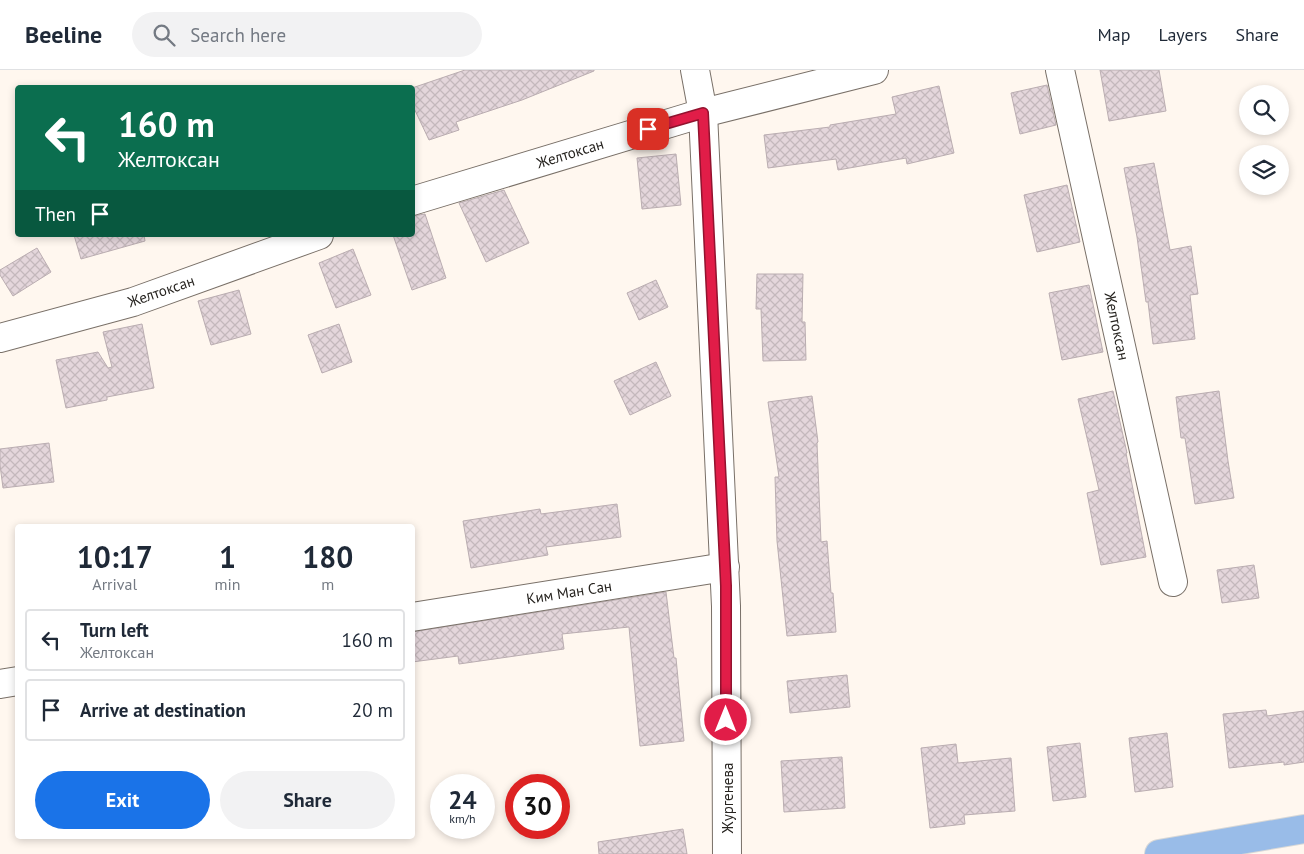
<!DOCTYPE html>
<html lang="en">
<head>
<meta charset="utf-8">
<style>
  :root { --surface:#fff; --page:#f2f2f3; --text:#1f2937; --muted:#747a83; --line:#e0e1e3; --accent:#1a73e8 }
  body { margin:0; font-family:"PT Sans",sans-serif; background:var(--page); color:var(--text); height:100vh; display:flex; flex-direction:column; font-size:19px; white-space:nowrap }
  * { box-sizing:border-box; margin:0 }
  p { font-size:16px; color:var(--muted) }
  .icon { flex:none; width:28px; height:28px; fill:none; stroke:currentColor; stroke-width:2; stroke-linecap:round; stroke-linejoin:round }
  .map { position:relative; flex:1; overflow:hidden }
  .details { position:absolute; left:15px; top:454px; width:400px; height:315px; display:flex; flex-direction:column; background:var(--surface); border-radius:5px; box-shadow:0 2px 8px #0003 }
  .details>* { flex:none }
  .banner { position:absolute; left:15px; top:15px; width:400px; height:152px; border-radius:5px; box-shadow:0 2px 8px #0003; background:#0b6e4f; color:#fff; overflow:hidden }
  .buttons { position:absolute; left:1239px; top:15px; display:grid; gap:10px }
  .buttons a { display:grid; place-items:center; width:50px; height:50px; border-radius:50%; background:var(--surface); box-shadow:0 2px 8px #0003; font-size:25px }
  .speed { position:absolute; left:430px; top:704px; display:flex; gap:10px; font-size:25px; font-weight:700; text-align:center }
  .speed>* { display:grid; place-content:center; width:65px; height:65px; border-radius:50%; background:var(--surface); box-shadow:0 2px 8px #0003; line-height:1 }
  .speed small { font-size:12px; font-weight:400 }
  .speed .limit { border:8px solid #d22; background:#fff; color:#111 }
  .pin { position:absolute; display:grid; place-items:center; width:42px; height:42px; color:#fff; margin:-21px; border-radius:10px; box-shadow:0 2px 8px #0006 }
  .me { position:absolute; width:55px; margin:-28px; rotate:0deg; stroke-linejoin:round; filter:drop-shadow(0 0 4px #0008) }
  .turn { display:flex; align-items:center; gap:18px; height:105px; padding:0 20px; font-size:22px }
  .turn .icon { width:65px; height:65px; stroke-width:2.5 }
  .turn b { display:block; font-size:35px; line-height:42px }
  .then { display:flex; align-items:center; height:48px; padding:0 20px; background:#0003; gap:10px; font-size:19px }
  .eta { display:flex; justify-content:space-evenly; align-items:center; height:85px; text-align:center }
  .eta b { font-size:30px; font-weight:700; line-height:35px }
  .cta { display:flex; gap:10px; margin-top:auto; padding:10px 20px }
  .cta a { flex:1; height:58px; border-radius:30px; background:var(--accent); color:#fff; font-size:20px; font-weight:700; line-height:58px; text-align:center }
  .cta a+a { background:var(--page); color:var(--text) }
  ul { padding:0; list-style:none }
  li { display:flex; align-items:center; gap:15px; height:62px; margin:0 10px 8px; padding:0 10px; border:2px solid var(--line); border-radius:5px }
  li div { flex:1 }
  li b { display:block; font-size:19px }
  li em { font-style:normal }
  header { display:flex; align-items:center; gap:30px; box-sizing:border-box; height:70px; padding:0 25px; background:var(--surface); border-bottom:1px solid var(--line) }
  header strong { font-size:24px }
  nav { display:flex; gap:28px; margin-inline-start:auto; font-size:18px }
  .search { width:350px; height:45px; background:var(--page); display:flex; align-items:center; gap:12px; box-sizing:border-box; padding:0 18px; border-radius:28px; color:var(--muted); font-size:19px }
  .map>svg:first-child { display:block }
  .building { fill:url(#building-cross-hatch); stroke:#baadb1 }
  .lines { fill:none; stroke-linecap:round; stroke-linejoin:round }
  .minor-casing { stroke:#797068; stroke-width:30 }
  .major-casing { stroke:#d8d8d7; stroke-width:30 }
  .minor { stroke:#fff; stroke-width:28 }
  .major { stroke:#99bce8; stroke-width:28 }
  .route-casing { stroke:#92132f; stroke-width:12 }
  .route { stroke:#e11d48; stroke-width:9 }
  .labels { text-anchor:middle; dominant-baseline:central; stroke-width:4.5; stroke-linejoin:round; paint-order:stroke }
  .street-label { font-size:15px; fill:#272420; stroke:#fff }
</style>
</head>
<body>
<header>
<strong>Beeline</strong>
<div class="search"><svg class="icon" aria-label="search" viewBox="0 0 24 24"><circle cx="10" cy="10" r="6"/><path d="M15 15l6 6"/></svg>Search here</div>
<nav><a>Map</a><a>Layers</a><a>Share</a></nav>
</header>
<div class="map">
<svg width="1304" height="784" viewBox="0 0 1304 784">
  <defs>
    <pattern id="building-cross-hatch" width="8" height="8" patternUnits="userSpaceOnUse" patternTransform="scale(1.25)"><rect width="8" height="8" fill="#e4d6db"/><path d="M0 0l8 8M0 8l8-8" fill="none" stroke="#c4b8bc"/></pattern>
  </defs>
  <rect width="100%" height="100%" fill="#fff7ef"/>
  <g class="building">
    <path d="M465,0H594V1L522,30L456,52L459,60L429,70L412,34V18Z"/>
    <path d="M1100,0H1159L1166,41L1109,51Z"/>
    <path d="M1047,15L1056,55L1020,64L1011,23Z"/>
    <path d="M939,16L954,83L907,94L906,88L838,100L836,89L768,98L764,65L830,57V55L896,44L892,27Z"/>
    <path d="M676,84L681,135L642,139L637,88Z"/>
    <path d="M1154,93L1170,180L1191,176L1198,224L1190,225L1195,269L1153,274L1148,232H1146L1137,167L1124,98Z"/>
    <path d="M1067,115L1080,172L1037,182L1024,125Z"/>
    <path d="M504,120L529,173L486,192L459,133Z"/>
    <path d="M425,144L446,208L412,220L393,165H412V146Z"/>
    <path d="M74,165H144L145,171L81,189Z"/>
    <path d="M37,178L51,202L13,226L0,205V200Z"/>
    <path d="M353,179L371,225L336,238L319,193Z"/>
    <path d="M757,204H803L802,252H805L806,290L763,291L761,239H756Z"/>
    <path d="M656,210L668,237L639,250L627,223Z"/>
    <path d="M1089,215L1103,282L1062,290L1049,223Z"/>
    <path d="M239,220L251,264L211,275L198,231Z"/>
    <path d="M142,254L154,318L107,327V330L66,338L56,290L98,282L108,298L112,297L103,262Z"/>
    <path d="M339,254L352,292L322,303L308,265Z"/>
    <path d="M656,292L671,326L630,345L614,311Z"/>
    <path d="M1113,321L1127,383H1126L1146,487L1101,495L1087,423L1099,420L1078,329Z"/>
    <path d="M1219,321L1228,391L1234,428L1195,434L1185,368H1181L1176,327Z"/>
    <path d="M812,326L818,372L817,373L821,472L827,471L831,523H833L836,562L787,566L777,471L775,407H779L768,332Z"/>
    <path d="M49,373L54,412L3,418L0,395V379Z"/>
    <path d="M617,434L621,467L546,477L548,485L471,498L463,451L540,439L541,444Z"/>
    <path d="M1254,495L1259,528L1222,533L1217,500Z"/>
    <path d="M666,522L674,588H676L684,671L640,676L629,557L562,564L564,579L459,594L458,586L412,592V562Z"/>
    <path d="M847,605L850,637L790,643L787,611Z"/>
    <path d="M1266,640L1267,646L1304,641V692L1284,695V692L1229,698L1223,644Z"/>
    <path d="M1167,663L1173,717L1135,722L1129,668Z"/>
    <path d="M1080,673L1086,727L1053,731L1047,677Z"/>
    <path d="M956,674L958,693L1011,688L1015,741L964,745L965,754L930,758L921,678Z"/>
    <path d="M842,687L845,738L784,742L781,691Z"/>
    <path d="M683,759L687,784H599L598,772Z"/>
  </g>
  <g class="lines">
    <defs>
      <g id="minor">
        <path d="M695,0L703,43L726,536L727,784"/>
        <path d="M1060,0L1173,512"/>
        <path d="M412,131L703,43L874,0"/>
        <path d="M0,268L133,232L319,165"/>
        <path d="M412,547L725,497"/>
        <path d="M0,614L18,611"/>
      </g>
      <path id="major" d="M1159,784L1304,759"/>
    </defs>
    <use href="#minor" class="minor-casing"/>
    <use href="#major" class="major-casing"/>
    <use href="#minor" class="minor"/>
    <use href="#major" class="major"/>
  </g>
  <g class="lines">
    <defs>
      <path id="route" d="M648,59L703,43L726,516V650"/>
    </defs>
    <use href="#route" class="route-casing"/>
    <use href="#route" class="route"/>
  </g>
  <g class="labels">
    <g class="street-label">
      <text transform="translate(570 83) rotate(-17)">Желтоксан</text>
      <text transform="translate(161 221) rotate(-19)">Желтоксан</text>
      <text transform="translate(1117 256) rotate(78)">Желтоксан</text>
      <text transform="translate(569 522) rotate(-9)">Ким Ман Сан</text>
      <text transform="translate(727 728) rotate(-90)">Жургенева</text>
    </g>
  </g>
</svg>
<div class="buttons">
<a><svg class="icon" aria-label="search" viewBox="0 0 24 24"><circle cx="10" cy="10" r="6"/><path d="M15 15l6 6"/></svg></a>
<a><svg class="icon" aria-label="layers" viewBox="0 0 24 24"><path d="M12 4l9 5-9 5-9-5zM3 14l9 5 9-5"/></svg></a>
</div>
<div class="speed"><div>24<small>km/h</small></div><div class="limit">30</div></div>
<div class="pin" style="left:648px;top:59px;background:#d93025"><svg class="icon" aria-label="arrive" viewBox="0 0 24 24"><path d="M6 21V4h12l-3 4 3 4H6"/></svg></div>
<svg class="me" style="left:726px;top:650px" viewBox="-20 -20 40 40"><circle r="17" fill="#e11d48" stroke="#fff" stroke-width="3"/><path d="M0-11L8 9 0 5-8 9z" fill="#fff"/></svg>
<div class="banner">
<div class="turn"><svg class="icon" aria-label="left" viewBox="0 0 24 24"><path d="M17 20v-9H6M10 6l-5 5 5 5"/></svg><div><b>160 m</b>Желтоксан</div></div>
<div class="then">Then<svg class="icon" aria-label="arrive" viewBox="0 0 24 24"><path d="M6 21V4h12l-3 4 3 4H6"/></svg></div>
</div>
<section class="details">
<div class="eta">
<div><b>10:17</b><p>Arrival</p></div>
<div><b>1</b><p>min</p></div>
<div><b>180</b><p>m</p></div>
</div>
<ul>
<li><svg class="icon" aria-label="left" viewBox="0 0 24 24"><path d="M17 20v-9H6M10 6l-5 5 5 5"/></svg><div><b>Turn left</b><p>Желтоксан</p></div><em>160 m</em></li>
<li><svg class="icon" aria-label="arrive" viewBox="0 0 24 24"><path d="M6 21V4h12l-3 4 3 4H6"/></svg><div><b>Arrive at destination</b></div><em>20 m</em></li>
</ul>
<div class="cta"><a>Exit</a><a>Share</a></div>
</section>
</div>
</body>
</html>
